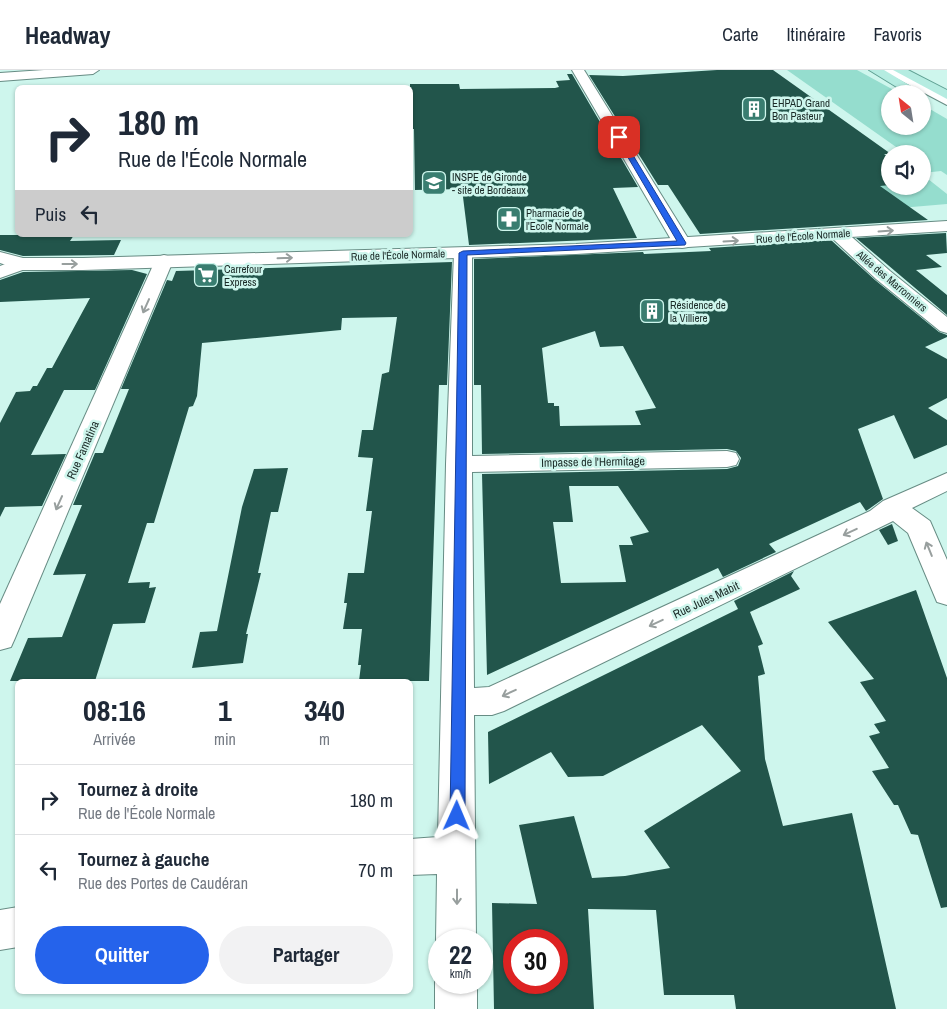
<!DOCTYPE html>
<html lang="fr">
<head>
<meta charset="utf-8">
<style>
  :root { --surface:#fff; --page:#f2f2f3; --text:#1f2937; --muted:#747a83; --line:#e0e1e3; --accent:#2563eb }
  body { margin:0; font-family:"Archivo Narrow",sans-serif; background:var(--page); color:var(--text); height:100vh; display:flex; flex-direction:column; font-size:19px; white-space:nowrap }
  * { box-sizing:border-box; margin:0 }
  p { font-size:16px; color:var(--muted) }
  .icon { flex:none; width:28px; height:28px; fill:none; stroke:currentColor; stroke-width:2; stroke-linecap:round; stroke-linejoin:round }
  .map { position:relative; flex:1; overflow:hidden }
  .drawer { position:absolute; left:15px; top:609px; width:398px; height:315px; display:flex; flex-direction:column; background:var(--surface); border-radius:8px; box-shadow:0 1px 4px #0004 }
  .drawer>* { flex:none }
  .banner { position:absolute; left:15px; top:15px; width:398px; height:152px; border-radius:8px; box-shadow:0 1px 4px #0004; background:#fff; color:var(--text); overflow:hidden }
  .needle { width:32px; rotate:330deg }
  .controls { position:absolute; left:881px; top:15px; display:grid; gap:10px }
  .controls a { display:grid; place-items:center; width:50px; height:50px; border-radius:50%; background:var(--surface); box-shadow:0 1px 4px #0004; font-size:25px }
  .speed { position:absolute; left:428px; top:859px; display:flex; gap:10px; font-size:25px; font-weight:700; text-align:center }
  .speed>* { display:grid; place-content:center; width:65px; height:65px; border-radius:50%; background:var(--surface); box-shadow:0 1px 4px #0004; line-height:1 }
  .speed small { font-size:12px; font-weight:400 }
  .speed .limit { border:8px solid #d22; background:#fff; color:#111 }
  .pin { position:absolute; display:grid; place-items:center; width:42px; height:42px; color:#fff; margin:-21px; border-radius:10px; box-shadow:0 2px 8px #0006 }
  .me { position:absolute; width:55px; margin:-28px; rotate:1deg; stroke-linejoin:round; filter:drop-shadow(0 0 4px #0008) }
  .turn { display:flex; align-items:center; gap:18px; height:105px; padding:0 20px; font-size:22px }
  .turn .icon { width:65px; height:65px; stroke-width:2.5 }
  .turn b { display:block; font-size:35px; line-height:42px }
  .then { display:flex; align-items:center; height:48px; padding:0 20px; background:#0003; gap:10px; font-size:19px }
  .eta { display:flex; justify-content:space-evenly; align-items:center; height:85px; text-align:center }
  .eta b { font-size:30px; font-weight:700; line-height:35px }
  .primary-button { display:flex; gap:10px; margin-top:auto; padding:10px 20px }
  .primary-button a { flex:1; height:58px; border-radius:30px; background:var(--accent); color:#fff; font-size:20px; font-weight:700; line-height:58px; text-align:center }
  .primary-button a+a { background:var(--page); color:var(--text) }
  ul { padding:0; list-style:none }
  li { display:flex; align-items:center; gap:15px; height:70px; padding:0 20px; border-top:1px solid var(--line) }
  li div { flex:1 }
  li b { display:block; font-size:19px }
  li em { font-style:normal }
  header { display:flex; align-items:center; gap:30px; box-sizing:border-box; height:70px; padding:0 25px; background:var(--surface); border-bottom:1px solid var(--line) }
  header strong { font-size:24px }
  nav { display:flex; gap:28px; margin-inline-start:auto; font-size:18px }
  .map>svg:first-child { display:block }
  .green { fill:#95ddce }
  .building { fill:#22554b; fill-rule:evenodd }
  .lines { fill:none; stroke-linecap:round; stroke-linejoin:round }
  .minor-casing { stroke:#678c84; stroke-width:2 }
  .tertiary-casing { stroke:#678c84; stroke-width:2 }
  .secondary-casing { stroke:#678c84; stroke-width:2 }
  .primary-casing { stroke:#5fa093; stroke-width:2 }
  .minor { fill:#fff; fill-rule:evenodd }
  .tertiary { fill:#fff; fill-rule:evenodd }
  .secondary { fill:#fff; fill-rule:evenodd }
  .primary { fill:#b5ece1; fill-rule:evenodd }
  .oneway { stroke:#989f9e }
  .route { fill:#2563eb; stroke:#184099 }
  .labels { text-anchor:middle; dominant-baseline:central; stroke-width:5; stroke-linejoin:round; paint-order:stroke }
  .far-poi-label { font-size:11px; fill:#1b2a27; stroke:#cef6ed; text-anchor:start }
  .far-street-label { font-size:11px; fill:#1b2a27; stroke:#cef6ed }
  .street-label { font-size:12px; fill:#1b2a27; stroke:#cef6ed }
</style>
</head>
<body>
<header>
<strong>Headway</strong>
<nav><a>Carte</a><a>Itinéraire</a><a>Favoris</a></nav>
</header>
<div class="map">
<svg width="947" height="939" viewBox="0 0 947 939">
  <rect width="100%" height="100%" fill="#cef6ed"/>
  <g class="green">
    <path d="M787,0H857L901,24H890V56H922L923,35L947,49V105L941,101L923,103L922,84H906Z"/>
    <path d="M890,98V116H922L923,105L947,124V134L900,138L852,101Z"/>
  </g>
  <g class="building">
    <path d="M717,0H773L891,84H884L890,88V115L880,116L928,150L700,164L668,115H658L589,5L623,6Z"/>
    <path d="M567,4H572L638,117L613,118L637,168L469,175L462,119L415,120L414,59H410V14H459L460,19L555,18L559,17L556,11L570,10Z"/>
    <path d="M946,163L947,183L926,185L942,197L916,200L947,225V245L856,168Z"/>
    <path d="M0,165H74L70,171L121,170L114,185L23,186L0,180Z"/>
    <path d="M831,170L875,210L939,262L947,265V267L925,277L947,289V328L928,338L947,350V375L914,389L894,345L858,359L883,429L869,439L866,441L860,432L769,474L776,482L723,507L718,498L487,605L482,404L727,399L738,396L741,388L736,381L727,379L482,384L481,315H474V189L643,182L644,184L711,181L709,178ZM595,261L600,277L623,276L656,338L635,341L641,355L560,356L559,336H554V333H548L542,278ZM569,416H618L649,462L630,467L633,475H619L626,512L561,513L553,452H573Z"/>
    <path d="M452,192L447,315H439L429,611H359L361,595H358L362,559H343L347,533H344L348,503H364L372,441H366L373,388L358,387L362,360H373L382,304L389,302L397,247L342,248L341,260L202,273L197,326L193,336L189,337L154,453H147L128,513L150,512L149,518L156,517L145,553L113,554L95,611H10L28,568L62,567L86,504L53,505L82,435H73L95,383H103L129,319H121L167,210L172,211L176,201Z"/>
    <path d="M132,200L147,204L95,320H64L31,385L66,384L42,436L5,437L0,447V353L16,322L30,321L33,316H37L47,298H52L90,228L0,232V210L23,202Z"/>
    <path d="M288,398L278,442H271L258,503H261L246,564H248L243,593L192,598L200,562L217,561L242,437L254,399Z"/>
    <path d="M892,454L898,471L888,475L879,460Z"/>
    <path d="M794,501L791,506L800,519L750,542L763,574L758,576L765,604L758,606L765,689L783,756L852,743L896,939H736L734,925H664L656,840L588,839L594,939H494L492,833L537,834L519,755L574,746L592,808L625,806L670,798L644,761L741,701L702,655L603,706L568,707L551,682L489,714L488,662L738,539L734,531ZM514,870H556V912H514Z"/>
    <path d="M916,520L947,608V837L941,838L918,765L911,764L898,735H894L872,701L889,698L869,666L880,663L874,654L886,651L860,612L874,609L828,552Z"/>
  </g>
  <g class="lines">
    <defs>
      <g id="minor">
        <path d="M572,0H584L691,173L688,177L682,178L676,177L673,173Z"/>
        <path d="M838,159L844,160L890,201L947,247V263L940,261L876,209L832,168L829,164L832,160Z"/>
        <path d="M463,178L469,179L472,183V386L727,381L736,383L739,389L736,395L727,397L472,402L474,618L489,617L870,441L883,431L947,403V421L912,438L930,451L947,490V535L937,532L908,463L893,451L504,641L492,645H474L476,870H439V877L436,870L437,804L410,805V769L438,767L446,394L454,183L457,179Z"/>
        <path d="M164,185L171,187L173,191L15,568L11,577L0,580V534L155,191L157,187Z"/>
        <path d="M18,837V877L0,880V840Z"/>
        <path d="M439,903V912H477V939H435V912Z"/>
      </g>
      <g id="tertiary">
        <path d="M881,0H896L947,26V35Z"/>
        <path d="M21,188L28,190L30,194L28,198L0,208V196Z"/>
      </g>
      <g id="secondary">
        <path d="M44,0H99L93,4L0,11V3Z"/>
        <path d="M947,151V161L576,184L83,200H21L0,193V182L23,188H83L576,174Z"/>
      </g>
      <g id="primary">
        <path d="M869,0H884L919,21L917,24H908Z"/>
        <path d="M893,0H908L947,20V29Z"/>
      </g>
    </defs>
    <use href="#minor" class="minor-casing"/>
    <use href="#tertiary" class="tertiary-casing"/>
    <use href="#secondary" class="secondary-casing"/>
    <use href="#primary" class="primary-casing"/>
    <use href="#minor" class="minor"/>
    <use href="#tertiary" class="tertiary"/>
    <use href="#secondary" class="secondary"/>
    <use href="#primary" class="primary"/>
  </g>
  <defs><path id="oneway-shaft" d="M-6 0H5M1.5-3L5.5 0L1.5 3" fill="none" stroke-width="1.6" stroke-linecap="round" stroke-linejoin="round" transform="scale(1.25)"/></defs>
  <g class="oneway">
    <use href="#oneway-shaft" transform="translate(886 161) rotate(-4)"/>
    <use href="#oneway-shaft" transform="translate(731 171) rotate(-3)"/>
    <use href="#oneway-shaft" transform="translate(285 188) rotate(-2)"/>
    <use href="#oneway-shaft" transform="translate(70 194)"/>
    <use href="#oneway-shaft" transform="translate(146 236) rotate(114)"/>
    <use href="#oneway-shaft" transform="translate(59 433) rotate(114)"/>
    <use href="#oneway-shaft" transform="translate(850 462) rotate(155)"/>
    <use href="#oneway-shaft" transform="translate(929 479) rotate(-112)"/>
    <use href="#oneway-shaft" transform="translate(656 553) rotate(155)"/>
    <use href="#oneway-shaft" transform="translate(509 623) rotate(155)"/>
    <use href="#oneway-shaft" transform="translate(457 827) rotate(90)"/>
  </g>
  <path class="route" d="M619,65L622,67L686,173L685,175L467,185L465,746L462,751L457,753L452,751L450,746L459,183L463,181L677,171L616,67Z"/>
  <defs>
    <symbol id="building-square" viewBox="-11 -11 22 22"><rect x="-9" y="-9" width="18" height="18" rx="4" fill="#397d70" stroke="#cef6ed"/><path d="M-4-6H4V6H1V3H-1V6H-4ZM-2.5-4.3h1.7v1.8h-1.7ZM.8-4.3h1.7v1.8H.8ZM-2.5-1h1.7V.8h-1.7ZM.8-1h1.7V.8H.8Z" fill="#fff"/></symbol>
    <symbol id="university-square" viewBox="-11 -11 22 22"><rect x="-9" y="-9" width="18" height="18" rx="4" fill="#397d70" stroke="#cef6ed"/><path d="M0-5L7-2L0 1L-7-2ZM-4 1L0 2.5L4 1V4Q0 6-4 4Z" fill="#fff"/></symbol>
    <symbol id="pharmacy-square" viewBox="-11 -11 22 22"><rect x="-9" y="-9" width="18" height="18" rx="4" fill="#397d70" stroke="#cef6ed"/><path d="M-2-6h4v4h4v4h-4v4h-4v-4h-4v-4h4Z" fill="#fff"/></symbol>
    <symbol id="supermarket-square" viewBox="-11 -11 22 22"><rect x="-9" y="-9" width="18" height="18" rx="4" fill="#397d70" stroke="#cef6ed"/><path d="M-6-5.5h2.5l.6 2H6L4.5 2H-2.5L-4.4-4H-6ZM-1.5 3.2a1.3 1.3 0 1 0 .1 0ZM3 3.2a1.3 1.3 0 1 0 .1 0Z" fill="#fff"/></symbol>
  </defs>
  <g fill-rule="evenodd">
    <use href="#building-square" x="740" y="25" width="28" height="28"/>
    <use href="#university-square" x="420" y="99" width="28" height="28"/>
    <use href="#pharmacy-square" x="495" y="135" width="28" height="28"/>
    <use href="#supermarket-square" x="192" y="191" width="28" height="28"/>
    <use href="#building-square" x="638" y="227" width="28" height="28"/>
  </g>
  <g class="labels">
    <g class="far-poi-label">
      <text x="772" y="33">EHPAD Grand<tspan x="772" dy="13">Bon Pasteur</tspan></text>
      <text x="452" y="107">INSPE de Gironde<tspan x="452" dy="13">- site de Bordeaux</tspan></text>
      <text x="526" y="143">Pharmacie de<tspan x="526" dy="13">l'Ecole Normale</tspan></text>
      <text x="224" y="199">Carrefour<tspan x="224" dy="13">Express</tspan></text>
      <text x="670" y="235">Résidence de<tspan x="670" dy="13">la Villiere</tspan></text>
    </g>
    <g class="far-street-label">
      <text transform="translate(803 166) rotate(-4)">Rue de l'École Normale</text>
      <text transform="translate(398 185) rotate(-2)">Rue de l'École Normale</text>
      <text transform="translate(892 211) rotate(40)">Allée des Marronniers</text>
    </g>
    <g class="street-label">
      <text transform="translate(83 380) rotate(-66)">Rue Famatina</text>
      <text transform="translate(593 392) rotate(-1)">Impasse de l'Hermitage</text>
      <text transform="translate(706 530) rotate(-25)">Rue Jules Mabit</text>
    </g>
  </g>
</svg>
<div class="controls">
<a><svg class="needle" viewBox="-14 -14 28 28"><path d="M0-13l5 13h-10z" fill="#e53935"/><path d="M0 13l5-13h-10z" fill="#747a83"/></svg></a>
<a><svg class="icon" aria-label="sound" viewBox="0 0 24 24"><path d="M4 9h4l5-4v14l-5-4H4zM17 9q2 3 0 6"/></svg></a>
</div>
<div class="speed"><div>22<small>km/h</small></div><div class="limit">30</div></div>
<div class="pin" style="left:619px;top:67px;background:#d93025"><svg class="icon" aria-label="arrive" viewBox="0 0 24 24"><path d="M6 21V4h12l-3 4 3 4H6"/></svg></div>
<svg class="me" style="left:457px;top:746px" viewBox="-20 -20 40 40"><path d="M0-17L14 15 0 8-14 15z" fill="#2563eb" stroke="#fff" stroke-width="4"/></svg>
<div class="banner">
<div class="turn"><svg class="icon" aria-label="right" viewBox="0 0 24 24"><path d="M7 20v-9h11M14 6l5 5-5 5"/></svg><div><b>180 m</b>Rue de l'École Normale</div></div>
<div class="then">Puis<svg class="icon" aria-label="left" viewBox="0 0 24 24"><path d="M17 20v-9H6M10 6l-5 5 5 5"/></svg></div>
</div>
<section class="drawer">
<div class="eta">
<div><b>08:16</b><p>Arrivée</p></div>
<div><b>1</b><p>min</p></div>
<div><b>340</b><p>m</p></div>
</div>
<ul>
<li><svg class="icon" aria-label="right" viewBox="0 0 24 24"><path d="M7 20v-9h11M14 6l5 5-5 5"/></svg><div><b>Tournez à droite</b><p>Rue de l'École Normale</p></div><em>180 m</em></li>
<li><svg class="icon" aria-label="left" viewBox="0 0 24 24"><path d="M17 20v-9H6M10 6l-5 5 5 5"/></svg><div><b>Tournez à gauche</b><p>Rue des Portes de Caudéran</p></div><em>70 m</em></li>
</ul>
<div class="primary-button"><a>Quitter</a><a>Partager</a></div>
</section>
</div>
</body>
</html>
